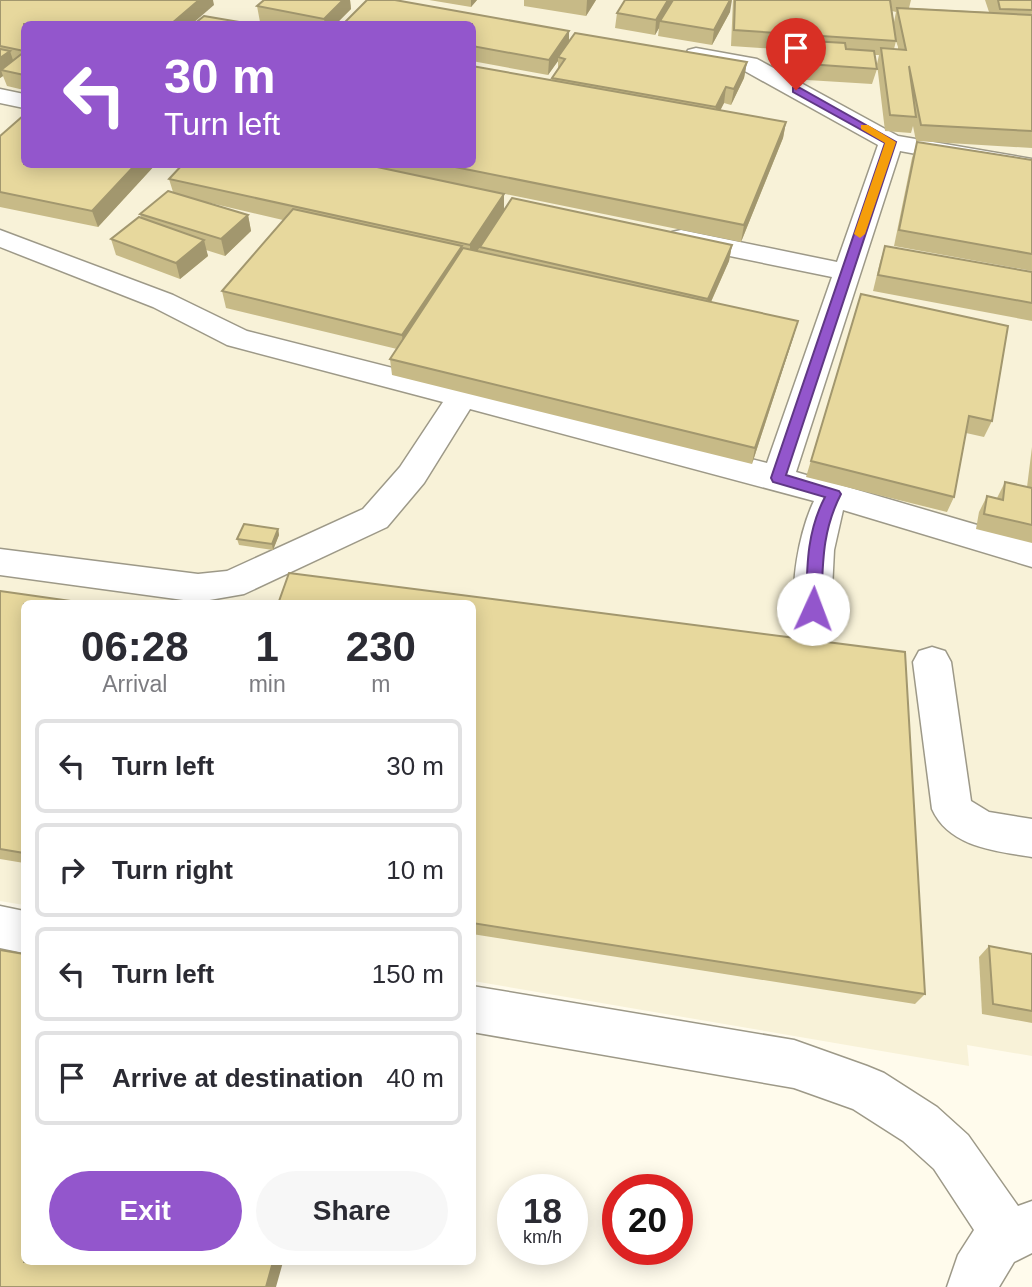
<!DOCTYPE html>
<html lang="en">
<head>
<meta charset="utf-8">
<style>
  :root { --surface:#fff; --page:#f7f7f7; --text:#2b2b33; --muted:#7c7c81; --line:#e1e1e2; --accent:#9356cc }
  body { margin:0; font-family:Arial,sans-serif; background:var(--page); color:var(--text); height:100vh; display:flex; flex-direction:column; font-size:26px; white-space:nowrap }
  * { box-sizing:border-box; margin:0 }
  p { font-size:23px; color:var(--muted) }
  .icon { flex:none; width:38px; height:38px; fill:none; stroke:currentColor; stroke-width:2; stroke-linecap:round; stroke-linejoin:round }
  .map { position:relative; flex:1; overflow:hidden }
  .details { position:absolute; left:21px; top:600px; width:455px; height:665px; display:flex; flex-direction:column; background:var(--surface); border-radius:10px; box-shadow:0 4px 18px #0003 }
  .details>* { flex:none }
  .guide { position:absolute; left:21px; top:21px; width:455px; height:147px; border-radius:10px; box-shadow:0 4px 18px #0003; background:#9356cc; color:#fff; overflow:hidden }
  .speed { position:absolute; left:497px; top:1174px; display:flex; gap:14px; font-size:35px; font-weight:700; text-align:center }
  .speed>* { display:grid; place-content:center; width:91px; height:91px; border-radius:50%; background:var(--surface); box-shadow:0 4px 18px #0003; line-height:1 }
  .speed small { font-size:18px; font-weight:400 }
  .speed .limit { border:10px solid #d22; background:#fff; color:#111 }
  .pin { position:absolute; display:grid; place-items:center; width:60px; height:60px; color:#fff; margin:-72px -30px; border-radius:50% 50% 50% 0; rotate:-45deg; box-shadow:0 0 7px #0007 }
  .pin .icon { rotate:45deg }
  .me { position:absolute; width:77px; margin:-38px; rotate:2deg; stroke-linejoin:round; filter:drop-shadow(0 0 5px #0008) }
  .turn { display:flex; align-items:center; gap:24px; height:147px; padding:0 28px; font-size:32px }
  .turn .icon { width:91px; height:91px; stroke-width:2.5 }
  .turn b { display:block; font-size:49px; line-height:60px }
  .eta { display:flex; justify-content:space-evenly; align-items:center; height:119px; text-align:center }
  .eta b { font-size:42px; font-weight:800; line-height:49px }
  .primary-button { display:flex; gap:14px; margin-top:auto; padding:14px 28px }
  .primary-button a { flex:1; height:80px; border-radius:42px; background:var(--accent); color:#fff; font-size:28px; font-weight:800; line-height:80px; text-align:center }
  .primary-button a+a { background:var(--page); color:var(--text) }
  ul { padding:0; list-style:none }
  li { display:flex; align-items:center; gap:21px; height:94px; margin:0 14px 10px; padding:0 14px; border:4px solid var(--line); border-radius:10px }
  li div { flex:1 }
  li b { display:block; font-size:26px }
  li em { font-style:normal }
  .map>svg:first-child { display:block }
  .built { fill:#f8f2d8; fill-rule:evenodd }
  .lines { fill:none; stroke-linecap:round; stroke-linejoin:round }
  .minor-casing { stroke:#9d9988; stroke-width:3 }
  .minor { fill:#fff; fill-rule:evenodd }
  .wall { fill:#c7ba87; fill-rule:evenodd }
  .shaded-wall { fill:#a2976e }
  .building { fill:#e7d89d; stroke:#a2976e; stroke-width:2 }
  .route { fill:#9356cc; stroke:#603885; stroke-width:2 }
  .slow { fill:#f59e0b }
</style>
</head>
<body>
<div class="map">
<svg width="1032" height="1287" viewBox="0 0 1032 1287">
  <rect width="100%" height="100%" fill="#fffbec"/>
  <path class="built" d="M0,0H1032V1056L967,1045L969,1066L473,981L472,604H24V905L0,901ZM24,24H472V164H24Z"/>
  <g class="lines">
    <defs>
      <g id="minor">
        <path d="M696,48L757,59L898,136L1032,159V175L900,151L796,472L1032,541V567L843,510L834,550L831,609L826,619L813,623L800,619C786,592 801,528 814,501L470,409L424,483L387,527L244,594L198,602L0,575V549L198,574L227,571L363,509L400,467L443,402L227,345L153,307L0,247V230L173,295L247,331L767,463L832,277L681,246L672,244L668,238L672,232L681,230L837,262L878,145L743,70L688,60L685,55L688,50Z"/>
        <path d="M0,89L24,94V108L0,103Z"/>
        <path d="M932,647L945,651L951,662L971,801L989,812L1032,819V857C995,851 949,847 932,809L913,662L919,651Z"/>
        <path d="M0,906L24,911V953L0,948Z"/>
        <path d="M472,986L794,1040L867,1066L884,1073L937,1107L968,1135L1018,1206L1032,1201V1253L1014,1262L999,1287H947L958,1255L974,1230L934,1169L903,1141L853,1109L794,1088L472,1032Z"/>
      </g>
    </defs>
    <use href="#minor" class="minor-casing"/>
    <use href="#minor" class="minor"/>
  </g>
  <g class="wall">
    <path d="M0,0L214,5L24,24V90L7,86L3,76L0,78Z"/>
    <path d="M264,0H350L351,9L336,24H274L260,22L257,6Z"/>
    <path d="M367,0H395L569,31V42L575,33L747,62L744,78L731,105L724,103L720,110L786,122L783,138L741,242L412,175L504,194V210L497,221L512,198L732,245L729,261L711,302L798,321L793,338L752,464L392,375L390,359L397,349L226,308L222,291L283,220L206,202L248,215L251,231L225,256L206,250L208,256L180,279L116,255L111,239L139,217H141L140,214L168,191L173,192L169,179L183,164H472V66L552,80V78L558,69V61L548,75L472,61V24H345V22Z"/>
    <path d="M429,0H477L471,7Z"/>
    <path d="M524,0H596L586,16L524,6Z"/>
    <path d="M733,0H911L909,8L989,12L985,0H1032V148L916,141L913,126L911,133L885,131L877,64L879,55H875L877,69L872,84L791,79L790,55L792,50L731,46ZM892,11L896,12L894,22ZM896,41L898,47V50L894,49Z"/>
    <path d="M730,12L712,45L658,36L659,28L655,35L615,28L617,13Z"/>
    <path d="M0,136L156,164L98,227L0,207Z"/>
    <path d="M917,142L1032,160V271L894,246L912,158Z"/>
    <path d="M885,246L1032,272V321L873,291L880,262Z"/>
    <path d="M861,294L992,421L984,437L966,433L954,497L947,512L806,477Z"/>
    <path d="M1032,447V543L976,529L979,512L987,496L997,498L1005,482L1027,487Z"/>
    <path d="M278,529L279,535L273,550L239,545L237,539Z"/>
    <path d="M0,591L24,604V863L0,859Z"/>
    <path d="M472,604L925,994L915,1004L472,934Z"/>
    <path d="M989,946L1032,954V1023L982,1014L979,957Z"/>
  </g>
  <g class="shaded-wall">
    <path d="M199,0H213L214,5L192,24H171Z"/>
    <path d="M343,0H350L351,9L336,24H325L324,19Z"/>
    <path d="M471,0H477L471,7Z"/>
    <path d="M587,0H596L586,16Z"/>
    <path d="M668,0H676L660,21L659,28L655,35L656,20Z"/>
    <path d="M730,0H732L730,12L712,45L714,30Z"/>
    <path d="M569,31V46L558,57V61L548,75L549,60Z"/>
    <path d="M10,51L15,66L1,70L3,76L0,78V58Z"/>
    <path d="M747,62L744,78L731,105L734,89Z"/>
    <path d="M726,87L724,103L714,123L716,107Z"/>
    <path d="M786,122L783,138L741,242L744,225Z"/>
    <path d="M136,164H156L98,227L92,211Z"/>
    <path d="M504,194V210L470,262V245Z"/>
    <path d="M248,215L251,231L225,256L221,239Z"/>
    <path d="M204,240L208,256L180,279L176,263Z"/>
    <path d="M732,245L729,261L705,315L708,299Z"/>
    <path d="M462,246V262L404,351L402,335Z"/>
    <path d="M798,321L793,338L752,464L755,448Z"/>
    <path d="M278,529L279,535L273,550L272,544Z"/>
    <path d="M273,1262H283L276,1287H266Z"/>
  </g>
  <g class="building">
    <path d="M0,0H199L171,24H24V51L0,46Z"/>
    <path d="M264,0H343L324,19L257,6Z"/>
    <path d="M367,0H395L569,31L549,60L472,46V24H358L345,22Z"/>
    <path d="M625,0H668L656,20L617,13Z"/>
    <path d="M673,0H730L714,30L660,21Z"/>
    <path d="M735,0H890L896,41L734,30Z"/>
    <path d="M998,0H1032V10L1000,9Z"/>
    <path d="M897,8L1032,15V131L921,125L909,66L916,117L890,115L881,48L906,50Z"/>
    <path d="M204,16L251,24H194Z"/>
    <path d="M575,33L747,62L734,89L726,87L716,107L552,78L565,59L558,57Z"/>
    <path d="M794,40L845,43L846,49L874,51L877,69L794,63Z"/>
    <path d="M0,49L10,51L0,58Z"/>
    <path d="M24,52V75L1,70Z"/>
    <path d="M472,66L786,122L744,225L440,164H472Z"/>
    <path d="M24,115V164H136L92,211L0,192V136Z"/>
    <path d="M917,142L1032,160V254L899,230Z"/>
    <path d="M183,164H363L504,194L470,245L169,179Z"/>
    <path d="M168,191L248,215L221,239L140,214Z"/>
    <path d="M512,198L732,245L708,299L480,247Z"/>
    <path d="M293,209L462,246L402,335L222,291Z"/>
    <path d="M139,217L204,240L176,263L111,239Z"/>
    <path d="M885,246L1032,272V303L878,275Z"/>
    <path d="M463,248L798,321L755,448L390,359Z"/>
    <path d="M861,294L1008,326L992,421L969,416L954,497L811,461Z"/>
    <path d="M1005,482L1032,488V525L984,514L987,496L1003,500Z"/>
    <path d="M244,524L278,529L272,544L237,539Z"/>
    <path d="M289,573L905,652L925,994L472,923V604H278Z"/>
    <path d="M0,591L92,604H24V853L0,849Z"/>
    <path d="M989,946L1032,954V1011L993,1004Z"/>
    <path d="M0,950L24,954V1262H273L266,1287H0Z"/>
  </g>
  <path class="route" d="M793,88H800L896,142L786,475L839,491L841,494C821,533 823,566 821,609L813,616L806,609C807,569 806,533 825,497L773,482L771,478L885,143L793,92Z"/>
  <path class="slow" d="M861,125H868L896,142L865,234L860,238L854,234L885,143L861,129Z"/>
</svg>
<div class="speed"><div>18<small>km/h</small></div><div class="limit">20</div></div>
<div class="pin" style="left:796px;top:90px;background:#d93025"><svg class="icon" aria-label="arrive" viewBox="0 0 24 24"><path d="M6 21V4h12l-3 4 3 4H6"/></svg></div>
<svg class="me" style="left:813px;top:609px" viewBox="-20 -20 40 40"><circle r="19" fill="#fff"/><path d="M0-13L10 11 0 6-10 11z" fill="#9356cc"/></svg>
<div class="guide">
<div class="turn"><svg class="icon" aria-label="left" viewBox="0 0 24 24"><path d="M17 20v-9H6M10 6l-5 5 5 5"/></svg><div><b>30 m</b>Turn left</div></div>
</div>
<section class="details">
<div class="eta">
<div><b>06:28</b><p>Arrival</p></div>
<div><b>1</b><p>min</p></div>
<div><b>230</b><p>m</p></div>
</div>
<ul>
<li><svg class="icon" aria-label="left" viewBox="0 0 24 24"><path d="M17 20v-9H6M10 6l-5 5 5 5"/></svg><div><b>Turn left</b></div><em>30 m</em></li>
<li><svg class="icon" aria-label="right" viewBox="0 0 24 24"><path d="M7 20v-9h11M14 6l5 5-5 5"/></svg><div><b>Turn right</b></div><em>10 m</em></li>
<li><svg class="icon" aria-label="left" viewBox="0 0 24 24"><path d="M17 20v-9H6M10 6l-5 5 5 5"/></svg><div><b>Turn left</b></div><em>150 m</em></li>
<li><svg class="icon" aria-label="arrive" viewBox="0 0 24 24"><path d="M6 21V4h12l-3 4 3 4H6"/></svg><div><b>Arrive at destination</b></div><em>40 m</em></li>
</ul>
<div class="primary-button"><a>Exit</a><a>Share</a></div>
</section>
</div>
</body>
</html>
